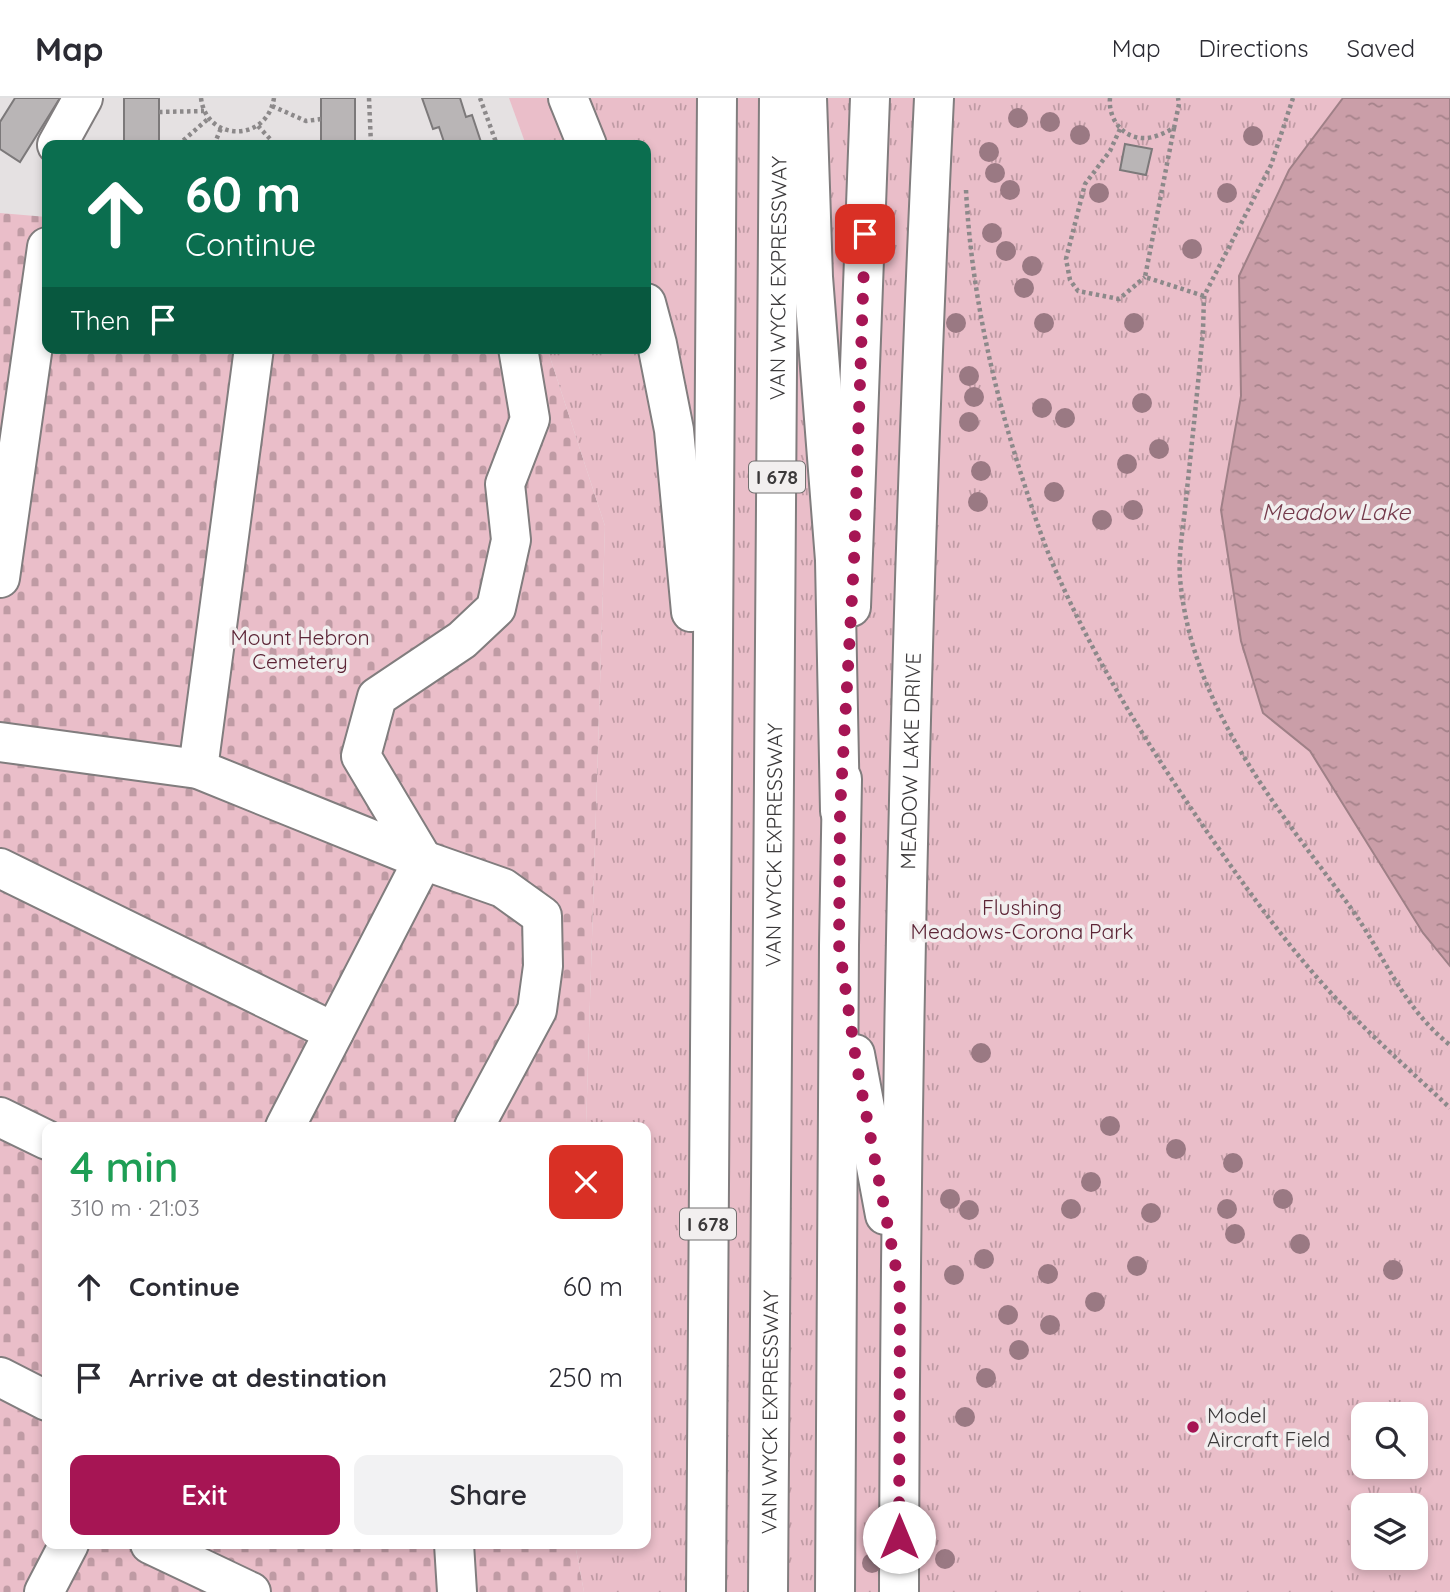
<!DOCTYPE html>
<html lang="en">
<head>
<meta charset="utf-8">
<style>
  :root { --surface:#fff; --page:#f2f2f3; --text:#2b2b33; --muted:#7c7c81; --line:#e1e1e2; --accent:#a61554 }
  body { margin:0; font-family:Quicksand,sans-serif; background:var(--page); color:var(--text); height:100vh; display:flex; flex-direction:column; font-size:26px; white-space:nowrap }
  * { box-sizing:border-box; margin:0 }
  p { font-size:23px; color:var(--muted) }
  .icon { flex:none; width:38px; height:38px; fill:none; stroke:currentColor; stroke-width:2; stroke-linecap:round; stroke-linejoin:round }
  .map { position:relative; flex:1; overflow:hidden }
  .side { position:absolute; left:42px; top:1024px; width:609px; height:427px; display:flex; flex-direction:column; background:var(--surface); border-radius:14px; box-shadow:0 4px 10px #0003 }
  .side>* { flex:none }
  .guide { position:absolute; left:42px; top:42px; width:609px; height:214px; border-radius:14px; box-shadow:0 4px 10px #0003; background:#0b6e4f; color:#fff; overflow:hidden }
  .buttons { position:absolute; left:1351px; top:1304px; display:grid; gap:14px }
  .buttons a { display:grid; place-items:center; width:77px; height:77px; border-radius:14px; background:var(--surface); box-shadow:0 4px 10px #0003; font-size:35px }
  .pin { position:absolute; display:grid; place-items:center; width:60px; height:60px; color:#fff; margin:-30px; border-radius:14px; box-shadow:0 4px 10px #0006 }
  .me { position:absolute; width:77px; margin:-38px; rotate:0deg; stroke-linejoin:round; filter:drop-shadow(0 0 5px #0008) }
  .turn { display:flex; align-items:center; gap:24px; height:147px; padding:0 28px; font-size:32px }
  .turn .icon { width:91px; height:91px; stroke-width:2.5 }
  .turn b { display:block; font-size:49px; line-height:60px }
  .then { display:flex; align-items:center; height:66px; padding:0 28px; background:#0003; gap:14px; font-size:26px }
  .round { display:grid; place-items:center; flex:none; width:74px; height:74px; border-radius:14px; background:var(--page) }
  .overview { display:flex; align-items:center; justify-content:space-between; height:119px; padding:0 28px }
  h1 { font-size:42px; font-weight:600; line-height:52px; color:#1e9e55 }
  .primary-button { display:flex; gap:14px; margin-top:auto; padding:14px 28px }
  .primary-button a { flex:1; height:80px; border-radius:14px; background:var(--accent); color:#fff; font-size:28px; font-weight:600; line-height:80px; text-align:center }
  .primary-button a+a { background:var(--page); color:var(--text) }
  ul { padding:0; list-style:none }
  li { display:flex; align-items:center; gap:21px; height:91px; padding:0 28px }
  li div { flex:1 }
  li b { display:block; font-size:26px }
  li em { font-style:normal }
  header { display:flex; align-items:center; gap:42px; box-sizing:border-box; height:98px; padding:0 35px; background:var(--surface); border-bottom:2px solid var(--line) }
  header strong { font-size:33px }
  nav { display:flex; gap:38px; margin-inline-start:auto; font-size:24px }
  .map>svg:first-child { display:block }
  .grass { fill:#eabec9 }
  .cemetery { fill:url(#cemetery-stones) }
  .park { fill:url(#park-tufts); fill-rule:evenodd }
  .water { fill:url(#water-ripples); stroke:#9f8087; stroke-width:2 }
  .building { fill:#b9b5b6; stroke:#7c797a; stroke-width:2 }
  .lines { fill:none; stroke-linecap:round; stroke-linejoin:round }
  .minor-casing { stroke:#817d7e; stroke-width:42 }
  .highway-casing { stroke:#817d7e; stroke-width:42 }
  .path { stroke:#8c898a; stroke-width:4.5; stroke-dasharray:3.5 3.5; stroke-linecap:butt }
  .minor { stroke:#fff; stroke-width:38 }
  .highway { stroke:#fff; stroke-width:38 }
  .tree { fill:#9a7983 }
  .route { stroke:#a61554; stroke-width:12; stroke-dasharray:0 21.6 }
  .poi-dot { fill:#a61554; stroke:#f2efef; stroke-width:2.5 }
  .labels { text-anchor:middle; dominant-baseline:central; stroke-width:7; stroke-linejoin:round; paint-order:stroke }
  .shield { fill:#f2efef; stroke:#727070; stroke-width:2 }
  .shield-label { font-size:19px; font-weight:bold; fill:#3b393a }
  .street-label { font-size:21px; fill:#3b393a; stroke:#f2efef }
  .park-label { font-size:21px; fill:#5c2436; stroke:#f2efef }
  .poi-label { font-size:21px; fill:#3b393a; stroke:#f2efef; text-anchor:start }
  .water-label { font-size:23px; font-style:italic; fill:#753b4c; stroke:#f2efef }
</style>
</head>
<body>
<header>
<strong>Map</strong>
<nav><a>Map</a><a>Directions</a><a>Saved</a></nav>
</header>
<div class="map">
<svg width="1450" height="1494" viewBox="0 0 1450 1494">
  <defs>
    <pattern id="cemetery-stones" width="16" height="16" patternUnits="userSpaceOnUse" patternTransform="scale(1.75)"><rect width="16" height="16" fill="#eabec9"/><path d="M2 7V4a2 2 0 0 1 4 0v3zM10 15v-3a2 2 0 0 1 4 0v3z" fill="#bf9ba4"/></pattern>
    <pattern id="park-tufts" width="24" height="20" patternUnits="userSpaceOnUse" patternTransform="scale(1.75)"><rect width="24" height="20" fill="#eabec9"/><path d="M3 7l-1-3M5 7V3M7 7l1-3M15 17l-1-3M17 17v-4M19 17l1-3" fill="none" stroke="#bf9ba4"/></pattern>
    <pattern id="water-ripples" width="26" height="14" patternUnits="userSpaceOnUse" patternTransform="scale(1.75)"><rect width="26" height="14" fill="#ca9ea8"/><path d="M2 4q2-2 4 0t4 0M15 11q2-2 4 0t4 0" fill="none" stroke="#a5828a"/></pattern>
  </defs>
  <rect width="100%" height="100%" fill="#e5e1e2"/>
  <path class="grass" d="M509,0H548L567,47H526Z"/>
  <path class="cemetery" d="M0,115L47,119V250H547L605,428L586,1029H47V1446H575L584,1494H0Z"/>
  <path class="park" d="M542,0H1450V1494H584L575,1446H646V1029H586L605,428L547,250H646V47H547ZM1363,1316H1416V1368H1363ZM1363,1407H1416V1460H1363Z"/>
  <path class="water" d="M1343,0H1450V868L1423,835L1310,653L1263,615L1241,543L1221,412L1241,298L1239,178L1289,72Z"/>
  <g class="building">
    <path d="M15,0H60L20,64L0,51V24Z"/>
    <rect x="124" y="0" width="35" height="47"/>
    <rect x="321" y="0" width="34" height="47"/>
    <path d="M422,0H460L466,19L472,17L482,47H445L439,29L433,31Z"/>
    <path d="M1125,46L1152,51L1146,77L1120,72Z"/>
  </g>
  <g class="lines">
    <defs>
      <g id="minor">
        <path d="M57,47L83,0"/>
        <path d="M0,480L47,149"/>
        <path d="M851,509L870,0"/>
        <path d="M0,644L198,671L423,762L503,790L542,818L543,868L537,912L474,1029"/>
        <path d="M198,671L254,250"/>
        <path d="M423,762L361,658L377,599L462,542L496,510L511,442L505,386L530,321L518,250"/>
        <path d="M0,770L334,934"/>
        <path d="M855,956L885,1117"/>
        <path d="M0,1019L47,1042"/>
        <path d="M285,1029L423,762"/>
        <path d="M0,1279L47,1303"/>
        <path d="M150,1446L251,1494"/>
        <path d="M454,1446L457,1494"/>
        <path d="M44,1494L69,1446"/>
        <path d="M835,1494L839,847L842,681"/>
        <path id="s1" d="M899,1494C900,996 910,497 934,0"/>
      </g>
      <g id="highway">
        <path d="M568,0L587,47"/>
        <path d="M807,0L813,179L835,462L840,713"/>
        <path d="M646,205L657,246L674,332L691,514"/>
        <path d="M706,1494L717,0"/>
        <path id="s2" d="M768,1494L779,0"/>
      </g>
    </defs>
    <use href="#minor" class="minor-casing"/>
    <use href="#highway" class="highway-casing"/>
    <g class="path">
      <path d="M201,0C206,44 267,45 274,0"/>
      <path d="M369,0L371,47"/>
      <path d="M480,0L497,47"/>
      <path d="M1110,0C1108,19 1121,39 1142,40C1153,41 1164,35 1174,30L1179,6L1178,0"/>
      <path d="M1293,0L1271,67L1204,198L1203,232C1198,288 1192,344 1186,401C1184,426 1178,455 1180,480C1191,607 1275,707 1348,806C1384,855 1400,907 1450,947"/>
      <path d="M272,8L306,23L321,21"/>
      <path d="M159,14L204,13"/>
      <path d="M258,28L272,43V47"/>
      <path d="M1174,30L1145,179L1204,198"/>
      <path d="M1120,31L1110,53L1085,86L1066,161L1070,182L1078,193L1119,201L1145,179"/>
      <path d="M178,47L209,20"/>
      <path d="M214,47L221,30"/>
      <path d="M966,92C971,190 992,286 1022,379C1033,413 1044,448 1059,480C1097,566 1148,647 1201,725C1245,789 1291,854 1345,910C1379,945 1415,977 1450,1010"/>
    </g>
    <use href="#minor" class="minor"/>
    <use href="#highway" class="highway"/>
  </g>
  <g class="tree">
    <circle cx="1018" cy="20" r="10"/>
    <circle cx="1050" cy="24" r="10"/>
    <circle cx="1080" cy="37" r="10"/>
    <circle cx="1253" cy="38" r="10"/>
    <circle cx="989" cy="54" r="10"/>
    <circle cx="995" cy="75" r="10"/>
    <circle cx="1010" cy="92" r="10"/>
    <circle cx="1099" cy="95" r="10"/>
    <circle cx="1227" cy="95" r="10"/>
    <circle cx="992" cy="135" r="10"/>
    <circle cx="1192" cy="151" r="10"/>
    <circle cx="1006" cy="153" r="10"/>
    <circle cx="1032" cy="168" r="10"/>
    <circle cx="1024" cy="190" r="10"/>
    <circle cx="956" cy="225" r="10"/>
    <circle cx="1044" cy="225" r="10"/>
    <circle cx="1134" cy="225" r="10"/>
    <circle cx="969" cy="278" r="10"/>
    <circle cx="974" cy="299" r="10"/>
    <circle cx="1142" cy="305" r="10"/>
    <circle cx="1042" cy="310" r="10"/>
    <circle cx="1065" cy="320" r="10"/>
    <circle cx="969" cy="324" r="10"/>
    <circle cx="1159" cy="351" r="10"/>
    <circle cx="1127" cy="366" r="10"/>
    <circle cx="981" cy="373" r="10"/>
    <circle cx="1054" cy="394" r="10"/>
    <circle cx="978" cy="404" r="10"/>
    <circle cx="1133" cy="412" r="10"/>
    <circle cx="1102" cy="422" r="10"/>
    <circle cx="981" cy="955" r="10"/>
    <circle cx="1110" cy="1028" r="10"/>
    <circle cx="1176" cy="1051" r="10"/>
    <circle cx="1233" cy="1065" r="10"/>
    <circle cx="1091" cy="1084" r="10"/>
    <circle cx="950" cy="1101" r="10"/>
    <circle cx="1283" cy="1101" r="10"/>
    <circle cx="1071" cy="1111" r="10"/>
    <circle cx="1227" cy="1111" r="10"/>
    <circle cx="969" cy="1112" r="10"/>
    <circle cx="1151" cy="1115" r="10"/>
    <circle cx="1235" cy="1136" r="10"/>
    <circle cx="1300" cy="1146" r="10"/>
    <circle cx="984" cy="1161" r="10"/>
    <circle cx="1137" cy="1168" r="10"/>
    <circle cx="1393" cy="1172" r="10"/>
    <circle cx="1048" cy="1176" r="10"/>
    <circle cx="954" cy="1177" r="10"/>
    <circle cx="1095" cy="1204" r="10"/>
    <circle cx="1008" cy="1217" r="10"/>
    <circle cx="1050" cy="1227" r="10"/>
    <circle cx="1019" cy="1252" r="10"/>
    <circle cx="986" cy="1280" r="10"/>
    <circle cx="965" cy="1319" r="10"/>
    <circle cx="945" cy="1461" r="10"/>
    <circle cx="872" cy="1465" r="10"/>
  </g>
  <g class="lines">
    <path class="route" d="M865,136L854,463L840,713L839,847L857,969L900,1191L899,1439"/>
  </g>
  <circle class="poi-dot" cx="1193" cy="1329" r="7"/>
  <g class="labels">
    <g class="shield">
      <rect x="749" y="363.5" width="56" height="31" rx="5"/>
      <rect x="680" y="1110.5" width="56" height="31" rx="5"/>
    </g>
    <g class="shield-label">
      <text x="777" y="379">I 678</text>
      <text x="708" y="1126">I 678</text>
    </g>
    <g class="street-label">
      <text stroke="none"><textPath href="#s2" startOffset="1314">VAN WYCK EXPRESSWAY</textPath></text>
      <text stroke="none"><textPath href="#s1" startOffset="831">MEADOW LAKE DRIVE</textPath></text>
      <text stroke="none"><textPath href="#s2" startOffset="747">VAN WYCK EXPRESSWAY</textPath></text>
      <text stroke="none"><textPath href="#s2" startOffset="180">VAN WYCK EXPRESSWAY</textPath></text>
    </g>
    <g class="park-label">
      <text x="300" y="539">Mount Hebron<tspan x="300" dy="24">Cemetery</tspan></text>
      <text x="1022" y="809">Flushing<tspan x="1022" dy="24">Meadows-Corona Park</tspan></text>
    </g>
    <g class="poi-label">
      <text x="1207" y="1317">Model<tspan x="1207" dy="24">Aircraft Field</tspan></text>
    </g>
    <g class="water-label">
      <text x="1336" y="413">Meadow Lake</text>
    </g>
  </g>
</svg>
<div class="buttons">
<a><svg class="icon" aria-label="search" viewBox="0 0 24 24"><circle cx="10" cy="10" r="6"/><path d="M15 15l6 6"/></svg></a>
<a><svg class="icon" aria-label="layers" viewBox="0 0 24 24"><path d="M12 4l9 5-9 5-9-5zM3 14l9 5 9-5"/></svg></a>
</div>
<div class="pin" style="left:865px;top:136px;background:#d93025"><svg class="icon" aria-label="arrive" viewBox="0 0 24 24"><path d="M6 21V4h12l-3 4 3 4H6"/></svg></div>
<svg class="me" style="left:899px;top:1439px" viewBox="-20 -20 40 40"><circle r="19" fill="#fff"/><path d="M0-13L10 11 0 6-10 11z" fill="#a61554"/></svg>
<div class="guide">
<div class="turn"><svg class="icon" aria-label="ahead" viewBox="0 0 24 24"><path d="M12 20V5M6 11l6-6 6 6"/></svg><div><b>60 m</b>Continue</div></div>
<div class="then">Then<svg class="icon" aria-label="arrive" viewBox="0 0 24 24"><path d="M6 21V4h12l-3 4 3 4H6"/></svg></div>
</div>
<section class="side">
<div class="overview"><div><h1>4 min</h1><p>310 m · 21:03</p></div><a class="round" style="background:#d93025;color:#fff"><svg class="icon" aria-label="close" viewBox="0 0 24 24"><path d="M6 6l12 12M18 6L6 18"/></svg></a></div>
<ul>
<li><svg class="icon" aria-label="ahead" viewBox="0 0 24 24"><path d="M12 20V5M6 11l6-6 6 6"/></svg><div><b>Continue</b></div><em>60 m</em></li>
<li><svg class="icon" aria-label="arrive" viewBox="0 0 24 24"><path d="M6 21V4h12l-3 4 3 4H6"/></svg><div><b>Arrive at destination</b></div><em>250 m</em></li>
</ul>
<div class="primary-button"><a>Exit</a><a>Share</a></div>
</section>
</div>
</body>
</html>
